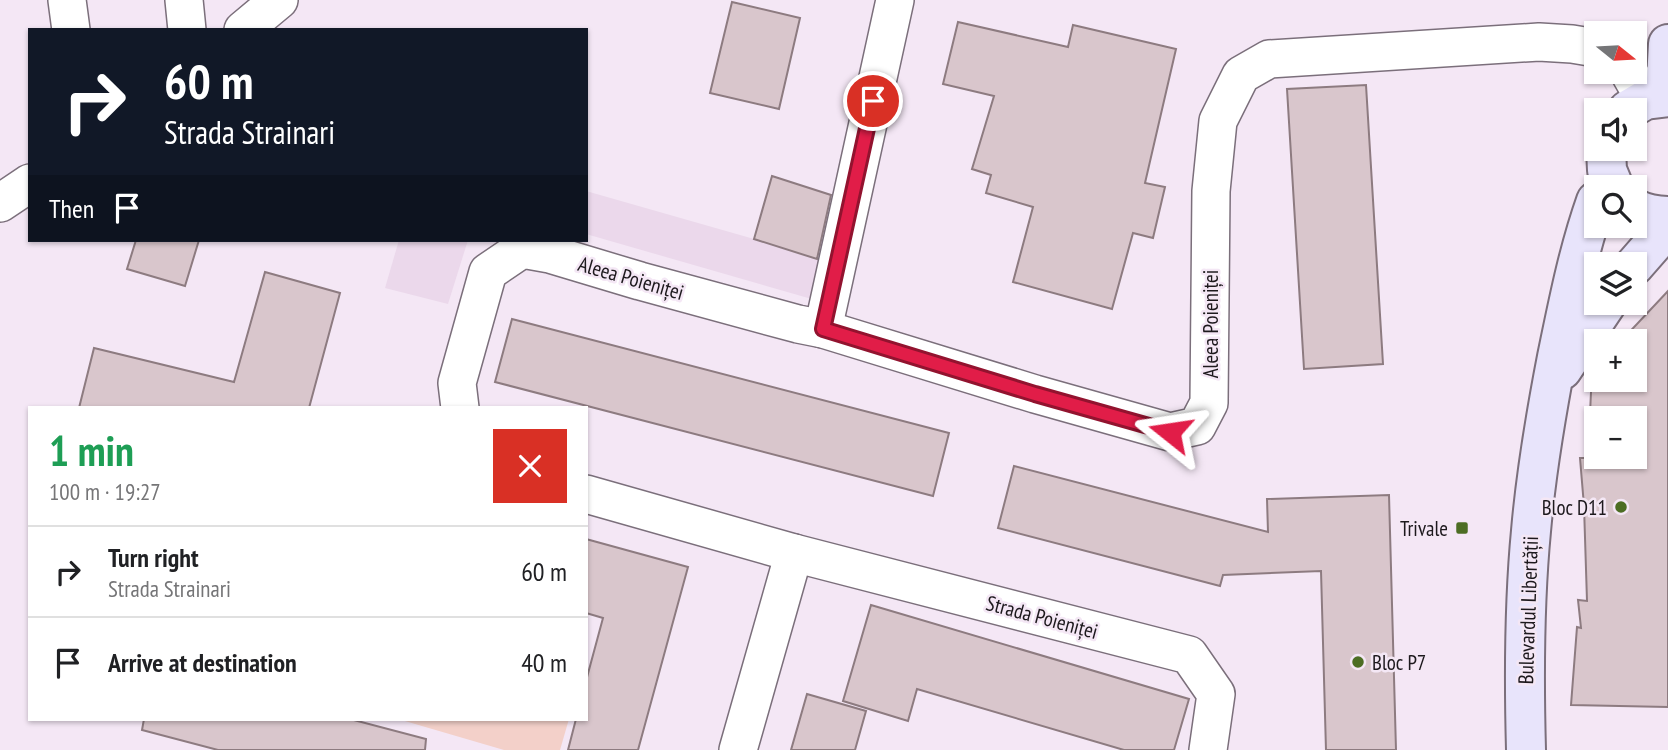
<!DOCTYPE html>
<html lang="en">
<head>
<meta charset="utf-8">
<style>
  :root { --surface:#fff; --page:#f6f6f6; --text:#202124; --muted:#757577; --line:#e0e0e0 }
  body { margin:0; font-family:"PT Sans Narrow",sans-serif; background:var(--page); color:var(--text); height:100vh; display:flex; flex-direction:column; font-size:26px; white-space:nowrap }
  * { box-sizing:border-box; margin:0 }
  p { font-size:23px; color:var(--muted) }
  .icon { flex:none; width:38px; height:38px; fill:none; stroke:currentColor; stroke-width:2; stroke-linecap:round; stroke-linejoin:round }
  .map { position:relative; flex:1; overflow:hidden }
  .sheet { position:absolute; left:28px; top:406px; width:560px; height:315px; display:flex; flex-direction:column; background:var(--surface); border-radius:0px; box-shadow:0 2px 5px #0004 }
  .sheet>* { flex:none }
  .guide { position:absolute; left:28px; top:28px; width:560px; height:214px; border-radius:0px; box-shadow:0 2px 5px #0004; background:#111827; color:#fff; overflow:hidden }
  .needle { width:46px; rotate:108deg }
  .buttons { position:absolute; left:1584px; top:21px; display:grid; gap:14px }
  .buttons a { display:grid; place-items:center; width:63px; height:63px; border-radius:0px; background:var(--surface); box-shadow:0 2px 5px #0004; font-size:35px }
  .pin { position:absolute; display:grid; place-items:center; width:60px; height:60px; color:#fff; margin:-30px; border:4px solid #fff; border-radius:50%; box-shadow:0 2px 7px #0007 }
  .me { position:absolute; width:77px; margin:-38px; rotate:285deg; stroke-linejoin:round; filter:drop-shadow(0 0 5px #0008) }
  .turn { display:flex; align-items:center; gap:24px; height:147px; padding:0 21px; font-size:32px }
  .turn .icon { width:91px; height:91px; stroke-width:2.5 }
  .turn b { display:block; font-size:49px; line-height:60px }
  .then { display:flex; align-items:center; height:66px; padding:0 21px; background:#0003; gap:14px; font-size:26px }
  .round { display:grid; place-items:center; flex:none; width:74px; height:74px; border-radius:0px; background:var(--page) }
  .overview { display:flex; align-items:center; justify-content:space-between; height:119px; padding:0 21px }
  h1 { font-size:42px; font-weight:600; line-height:52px; color:#1e9e55 }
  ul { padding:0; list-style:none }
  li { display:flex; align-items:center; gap:21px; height:91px; padding:0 21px; border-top:2px solid var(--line) }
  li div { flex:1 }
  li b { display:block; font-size:26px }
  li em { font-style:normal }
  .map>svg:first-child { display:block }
  .built { fill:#ebd8eb }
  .green { fill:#f3d0c9 }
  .building { fill:#d9c6cc; stroke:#8d7b80; stroke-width:2; fill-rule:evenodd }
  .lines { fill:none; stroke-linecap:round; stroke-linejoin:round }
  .street-casing { stroke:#7b6f7b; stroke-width:40 }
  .secondary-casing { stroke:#7b6f7b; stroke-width:42 }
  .street { stroke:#fff; stroke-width:37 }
  .secondary { stroke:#e8e4fb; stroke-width:38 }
  .route-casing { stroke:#92132f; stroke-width:18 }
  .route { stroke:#e11d48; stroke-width:12 }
  .poi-dot { fill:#4c6d23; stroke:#f4e7f5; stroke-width:2.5 }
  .labels { text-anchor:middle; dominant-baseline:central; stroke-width:5; stroke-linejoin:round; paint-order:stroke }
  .street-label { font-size:21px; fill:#1d191d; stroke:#f4e7f5 }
  .poi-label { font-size:21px; fill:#1d191d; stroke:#f4e7f5; text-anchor:end }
</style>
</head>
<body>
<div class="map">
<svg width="1668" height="750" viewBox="0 0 1668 750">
  <rect width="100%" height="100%" fill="#f4e7f5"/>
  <g class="built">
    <path d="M586,191L754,239L841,267L829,304L586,234Z"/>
    <path d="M399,240H468L448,304L385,288Z"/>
  </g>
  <path class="green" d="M398,719H569L560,750H504Z"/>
  <g class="building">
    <path d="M732,2L800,18L779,109L710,93Z"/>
    <path d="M958,22L1068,47L1073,25L1176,49L1145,183L1165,187L1153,238L1133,233L1112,309L1013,282L1033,207L986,193L991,175L972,169L994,96L943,84Z"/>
    <path d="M1366,85L1383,364L1304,369L1287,89Z"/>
    <path d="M772,176L831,195L817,259L754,239Z"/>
    <path d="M136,240H199L185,286L127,269Z"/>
    <path d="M265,272L340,293L309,408H79L94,348L234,382Z"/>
    <path d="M1668,291V707L1571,705L1577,627L1581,628L1578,600L1587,601L1584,506L1580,458H1588L1591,392L1596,374V380H1634V341H1621ZM1596,418H1634V457H1596Z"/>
    <path d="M512,319L949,433L933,496L495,382Z"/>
    <path d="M1014,466L1268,532L1267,499L1389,495L1396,750H1326L1321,571L1223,575L1220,586L998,528Z"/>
    <path d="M586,539L688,567L638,750H568L576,719H586V681L603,618L586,613Z"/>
    <path d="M871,605L1189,699L1174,750H1124L917,689L908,721L843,701Z"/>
    <path d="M807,694L866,711L855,750H791Z"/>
    <path d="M144,719H350L426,739L425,750H218L142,730Z"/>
  </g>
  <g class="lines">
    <defs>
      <g id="street">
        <path d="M67,0L71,30"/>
        <path d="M184,0L187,30"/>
        <path d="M243,30L279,0"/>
        <path d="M1629,72L1645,100"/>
        <path d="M0,203L30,183"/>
        <path d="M823,329L895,0"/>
        <path d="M460,408L457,383L488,272L522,249L550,254L640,281L798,324L823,329L1035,394L1170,432L1197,426L1209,403L1211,191L1218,121L1241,75L1269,59L1539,42L1572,44L1596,48"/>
        <path d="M586,494L794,553L1189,655L1216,694L1208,750"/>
        <path d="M738,750L794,553"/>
      </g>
      <g id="secondary">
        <path d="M1665,97L1668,44"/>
        <path d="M1628,110L1645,100L1668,97"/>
        <path d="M1606,149L1607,170L1614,187"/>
        <path d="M1634,208C1645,214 1656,216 1668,216"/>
        <path d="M1634,266L1668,227"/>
        <path d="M1562,370L1607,303"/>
        <path d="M1526,750C1524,677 1524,604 1531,531C1536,473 1546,414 1557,357C1568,304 1578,252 1596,201"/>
      </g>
    </defs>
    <use href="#street" class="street-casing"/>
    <use href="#secondary" class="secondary-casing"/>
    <use href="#street" class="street"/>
    <use href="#secondary" class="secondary"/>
  </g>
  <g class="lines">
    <defs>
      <path id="route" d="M873,101L823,329L1035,394L1170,432"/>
    </defs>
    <use href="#route" class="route-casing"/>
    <use href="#route" class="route"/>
  </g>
  <g class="poi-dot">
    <circle cx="1621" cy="507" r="7"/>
    <rect x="1455" y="521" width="14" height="14" rx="3.5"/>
    <circle cx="1358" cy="662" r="7"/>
  </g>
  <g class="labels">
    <g class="street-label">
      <text transform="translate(631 278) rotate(16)">Aleea Poieniței</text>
      <text transform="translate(1210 324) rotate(-90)">Aleea Poieniței</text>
      <text transform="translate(1528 610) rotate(-88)">Bulevardul Libertății</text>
      <text transform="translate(1042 617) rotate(15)">Strada Poieniței</text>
    </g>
    <g class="poi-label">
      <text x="1607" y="507">Bloc D11</text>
      <text x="1448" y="528">Trivale</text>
      <text x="1372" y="662" text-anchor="start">Bloc P7</text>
    </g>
  </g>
</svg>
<div class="buttons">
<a><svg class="needle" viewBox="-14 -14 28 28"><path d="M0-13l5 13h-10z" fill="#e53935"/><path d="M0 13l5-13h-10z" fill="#757577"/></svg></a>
<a><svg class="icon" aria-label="sound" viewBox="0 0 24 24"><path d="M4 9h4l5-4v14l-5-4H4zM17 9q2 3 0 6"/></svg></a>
<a><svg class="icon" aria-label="search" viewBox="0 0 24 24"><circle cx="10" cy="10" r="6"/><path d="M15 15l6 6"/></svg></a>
<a><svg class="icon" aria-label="layers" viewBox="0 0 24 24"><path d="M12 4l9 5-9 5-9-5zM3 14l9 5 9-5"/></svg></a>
<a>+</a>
<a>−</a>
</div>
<div class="pin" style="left:873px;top:101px;background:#d93025"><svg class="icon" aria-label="arrive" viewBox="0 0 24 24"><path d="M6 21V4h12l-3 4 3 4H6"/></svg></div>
<svg class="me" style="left:1170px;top:432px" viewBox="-20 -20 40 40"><path d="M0-17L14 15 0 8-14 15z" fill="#e11d48" stroke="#fff" stroke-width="4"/></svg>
<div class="guide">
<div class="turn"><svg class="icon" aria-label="right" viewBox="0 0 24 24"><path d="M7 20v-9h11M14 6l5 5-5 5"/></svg><div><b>60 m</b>Strada Strainari</div></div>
<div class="then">Then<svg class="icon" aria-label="arrive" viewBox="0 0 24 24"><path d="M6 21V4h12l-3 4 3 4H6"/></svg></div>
</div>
<section class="sheet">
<div class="overview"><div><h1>1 min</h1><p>100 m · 19:27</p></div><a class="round" style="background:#d93025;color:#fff"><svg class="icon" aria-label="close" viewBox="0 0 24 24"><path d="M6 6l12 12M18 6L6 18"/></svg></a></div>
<ul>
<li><svg class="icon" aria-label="right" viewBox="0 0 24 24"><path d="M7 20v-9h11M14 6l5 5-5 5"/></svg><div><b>Turn right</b><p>Strada Strainari</p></div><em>60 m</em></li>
<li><svg class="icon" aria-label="arrive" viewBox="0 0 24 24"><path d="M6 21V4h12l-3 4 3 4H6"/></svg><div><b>Arrive at destination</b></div><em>40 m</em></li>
</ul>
</section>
</div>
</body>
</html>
